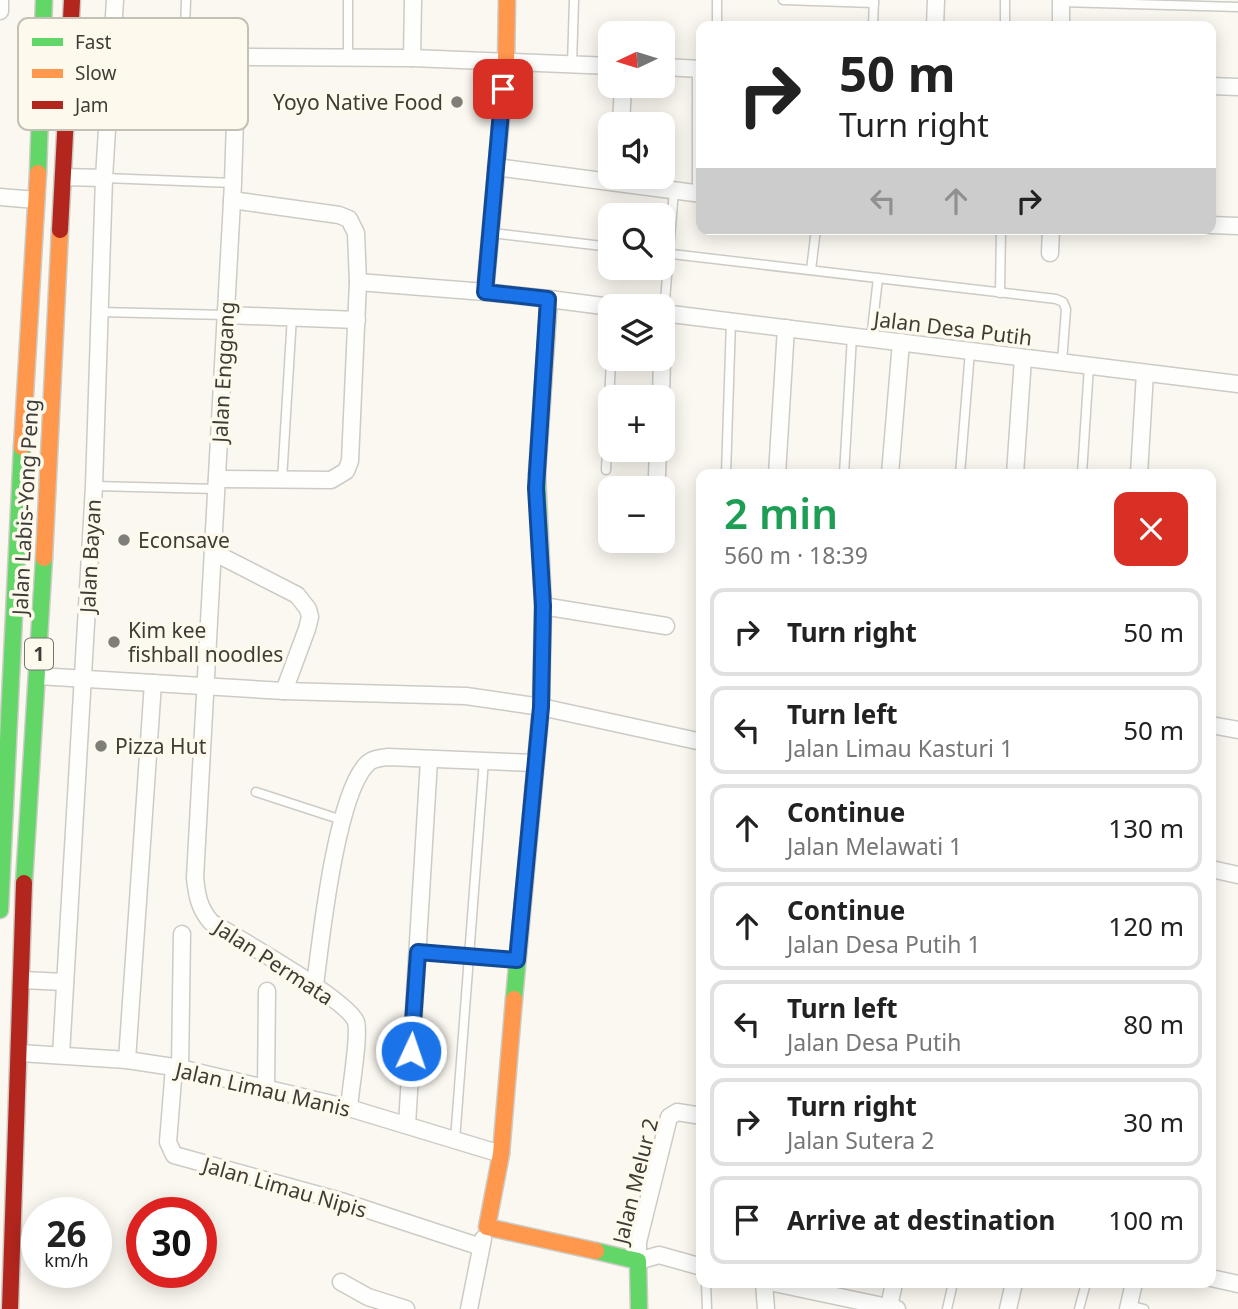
<!DOCTYPE html>
<html lang="en">
<head>
<meta charset="utf-8">
<style>
  :root { --surface:#fff; --page:#f6f6f6; --text:#222; --muted:#767676; --line:#e0e0e0 }
  body { margin:0; font-family:"Noto Sans",sans-serif; background:var(--page); color:var(--text); height:100vh; display:flex; flex-direction:column; font-size:26px; white-space:nowrap }
  * { box-sizing:border-box; margin:0 }
  p { font-size:23px; color:var(--muted) }
  .icon { flex:none; width:38px; height:38px; fill:none; stroke:currentColor; stroke-width:2; stroke-linecap:round; stroke-linejoin:round }
  .map { position:relative; flex:1; overflow:hidden }
  .details { position:absolute; left:696px; top:469px; width:520px; height:819px; display:flex; flex-direction:column; background:var(--surface); border-radius:14px; box-shadow:0 4px 18px #0003 }
  .details>* { flex:none }
  .banner { position:absolute; left:696px; top:21px; width:520px; height:214px; border-radius:14px; box-shadow:0 4px 18px #0003; background:#fff; color:var(--text); overflow:hidden }
  .needle { width:46px; rotate:266deg }
  .controls { position:absolute; left:598px; top:21px; display:grid; gap:14px }
  .controls a { display:grid; place-items:center; width:77px; height:77px; border-radius:14px; background:var(--surface); box-shadow:0 4px 18px #0003; font-size:35px }
  .speed { position:absolute; left:21px; top:1197px; display:flex; gap:14px; font-size:35px; font-weight:700; text-align:center }
  .speed>* { display:grid; place-content:center; width:91px; height:91px; border-radius:50%; background:var(--surface); box-shadow:0 4px 18px #0003; line-height:1 }
  .speed small { font-size:18px; font-weight:400 }
  .speed .limit { border:10px solid #d22; background:#fff; color:#111 }
  .pin { position:absolute; display:grid; place-items:center; width:60px; height:60px; color:#fff; margin:-30px; border-radius:14px; box-shadow:0 4px 10px #0006 }
  .me { position:absolute; width:77px; margin:-38px; rotate:3deg; stroke-linejoin:round; filter:drop-shadow(0 0 5px #0008) }
  .turn { display:flex; align-items:center; gap:24px; height:147px; padding:0 28px; font-size:32px }
  .turn .icon { width:91px; height:91px; stroke-width:2.5 }
  .turn b { display:block; font-size:49px; line-height:60px }
  .lanes { display:flex; align-items:center; height:66px; padding:0 28px; background:#0003; justify-content:center; gap:35px; direction:ltr }
  .lanes .off { opacity:.35 }
  .round { display:grid; place-items:center; flex:none; width:74px; height:74px; border-radius:14px; background:var(--page) }
  .headline { display:flex; align-items:center; justify-content:space-between; height:119px; padding:0 28px }
  h1 { font-size:42px; font-weight:600; line-height:52px; color:#1e9e55 }
  ul { padding:0; list-style:none }
  li { display:flex; align-items:center; gap:21px; height:88px; margin:0 14px 10px; padding:0 14px; border:4px solid var(--line); border-radius:14px }
  li div { flex:1 }
  li b { display:block; font-size:26px }
  li em { font-style:normal }
  .map>svg:first-child { display:block }
  .lines { fill:none; stroke-linecap:round; stroke-linejoin:round }
  .lane-casing { stroke:#cccbc5; stroke-width:11 }
  .street-casing { stroke:#cccbc5; stroke-width:19 }
  .fast-casing { stroke:#cccbc5; stroke-width:19 }
  .slow-casing { stroke:#cccbc5; stroke-width:19 }
  .jam-casing { stroke:#cccbc5; stroke-width:19 }
  .lane { stroke:#fefefd; stroke-width:8 }
  .street { stroke:#fefefd; stroke-width:16 }
  .fast { stroke:#63d668; stroke-width:16 }
  .slow { stroke:#ff974d; stroke-width:16 }
  .jam { stroke:#b3261e; stroke-width:16 }
  .route-casing { stroke:#114b97; stroke-width:18 }
  .route { stroke:#1a73e8; stroke-width:12 }
  .poi-dot { fill:#7f7e78; stroke:#fdfaed; stroke-width:2.5 }
  .labels { text-anchor:middle; dominant-baseline:central; stroke-width:7; stroke-linejoin:round; paint-order:stroke }
  .shield { fill:#fdfaed; stroke:#77756e; stroke-width:2 }
  .shield-label { font-size:19px; font-weight:bold; fill:#3d3c37 }
  .poi-label { font-size:21px; fill:#3d3c37; stroke:#fdfaed; text-anchor:start }
  .street-label { font-size:21px; fill:#3d3c37; stroke:#fdfaed }
  .key { fill:#fdfaed; stroke:#c3c1b6; stroke-width:2 }
  .key-label { font-size:19px; fill:#3d3c37 }
</style>
</head>
<body>
<div class="map">
<svg width="1238" height="1309" viewBox="0 0 1238 1309">
  <rect width="100%" height="100%" fill="#faf8f0"/>
  <g class="lines">
    <defs>
      <g id="lane">
        <path d="M348,0V58"/>
        <path d="M783,0L874,3"/>
        <path d="M1061,2L1238,7"/>
        <path d="M717,26V0"/>
        <path d="M873,26L874,0"/>
        <path d="M1005,26V0"/>
        <path d="M184,58L186,0"/>
        <path d="M572,65L574,0"/>
        <path d="M697,69V193"/>
        <path d="M104,178L233,183"/>
        <path d="M492,233L611,247"/>
        <path d="M663,253L1056,299L1063,302L1066,309L1062,362"/>
        <path d="M811,270L816,229"/>
        <path d="M1000,293L1001,229"/>
        <path d="M100,312L226,315"/>
        <path d="M664,313L674,190"/>
        <path d="M871,339L878,278"/>
        <path d="M606,470L611,359"/>
        <path d="M726,474L731,321"/>
        <path d="M844,474L852,336"/>
        <path d="M960,474L970,351"/>
        <path d="M1082,474L1089,366"/>
        <path d="M282,480L292,316"/>
        <path d="M94,486L217,489"/>
        <path d="M256,792L342,820"/>
        <path d="M417,952L516,960"/>
        <path d="M455,1140L484,760"/>
        <path d="M706,1283L707,1309"/>
        <path d="M1129,1305L1144,1309"/>
        <path d="M947,1309L953,1283"/>
        <path d="M1079,1309L1086,1283"/>
      </g>
      <g id="street">
        <path d="M0,11V0"/>
        <path d="M935,26L936,0"/>
        <path d="M1061,26V0"/>
        <path d="M112,56L412,58L611,66"/>
        <path d="M237,58L233,183L195,878C197,896 199,908 211,922C236,937 349,1001 356,1022C360,1036 350,1091 349,1108"/>
        <path d="M412,58L413,0"/>
        <path d="M663,67L702,69"/>
        <path d="M1211,86L1238,87"/>
        <path d="M621,124L623,86"/>
        <path d="M496,167L702,194"/>
        <path d="M63,177L104,178"/>
        <path d="M0,197L36,200"/>
        <path d="M232,200L339,215L349,219L356,233L358,282L485,292"/>
        <path d="M1211,225L1238,226"/>
        <path d="M1050,253L1051,229"/>
        <path d="M549,299L611,307"/>
        <path d="M663,313L1238,384"/>
        <path d="M226,315L357,320"/>
        <path d="M663,331L664,313"/>
        <path d="M661,397L662,359"/>
        <path d="M777,474L786,328"/>
        <path d="M890,474L901,342"/>
        <path d="M1015,474L1023,358"/>
        <path d="M1139,474L1145,373"/>
        <path d="M657,475L658,450"/>
        <path d="M217,479L331,480L346,471L350,461L358,282"/>
        <path d="M213,552L297,595L308,609L310,617L307,629L284,691"/>
        <path d="M543,606L666,626"/>
        <path d="M38,676L284,691L466,696L541,707L702,742"/>
        <path d="M1211,725L1238,730"/>
        <path d="M1211,869L1238,875"/>
        <path d="M22,980L65,982"/>
        <path d="M315,985C321,938 336,795 367,764C373,758 381,758 388,757L535,763"/>
        <path d="M20,1053L127,1060L180,1068L349,1108L501,1154"/>
        <path d="M61,1055L94,486L104,178L115,0"/>
        <path d="M127,1060L153,683"/>
        <path d="M174,1067L168,1142L174,1155L344,1202L481,1247"/>
        <path d="M180,1068L182,934"/>
        <path d="M266,1089L267,991"/>
        <path d="M702,1116L677,1112L669,1117L638,1242V1261L659,1255L702,1267"/>
        <path d="M407,1125L429,760"/>
        <path d="M1211,1278L1238,1284"/>
        <path d="M341,1282L368,1297L406,1309"/>
        <path d="M764,1283L766,1309"/>
        <path d="M774,1283L897,1309"/>
        <path d="M889,1307L894,1283"/>
        <path d="M469,1309L483,1239"/>
        <path d="M1008,1309L1014,1283"/>
        <path d="M1128,1309L1134,1283"/>
      </g>
      <g id="fast">
        <path d="M38,173L44,0"/>
        <path d="M24,883L44,558"/>
        <path d="M0,910L22,447"/>
        <path d="M514,999L541,707L543,606L537,474"/>
        <path d="M596,1251L638,1261L639,1309"/>
      </g>
      <g id="slow">
        <path d="M507,0L506,63L485,292L549,299L537,474"/>
        <path d="M22,447L38,173"/>
        <path d="M44,558L60,230"/>
        <path d="M514,999L501,1154L487,1227L596,1251"/>
      </g>
      <g id="jam">
        <path d="M60,230L72,0"/>
        <path d="M10,1309L24,883"/>
      </g>
    </defs>
    <use href="#lane" class="lane-casing"/>
    <use href="#street" class="street-casing"/>
    <use href="#fast" class="fast-casing"/>
    <use href="#slow" class="slow-casing"/>
    <use href="#jam" class="jam-casing"/>
    <use href="#lane" class="lane"/>
    <use href="#street" class="street"/>
    <use href="#fast" class="fast"/>
    <use href="#slow" class="slow"/>
    <use href="#jam" class="jam"/>
  </g>
  <g class="lines">
    <defs>
      <path id="route" d="M411,1051L418,952L517,960L541,707L543,606L536,488L548,299L485,292L503,89"/>
    </defs>
    <use href="#route" class="route-casing"/>
    <use href="#route" class="route"/>
  </g>
  <g class="poi-dot">
    <circle cx="457" cy="102" r="7"/>
    <circle cx="124" cy="540" r="7"/>
    <circle cx="114" cy="642" r="7"/>
    <circle cx="101" cy="746" r="7"/>
  </g>
  <g class="labels">
    <rect class="shield" x="25" y="638.5" width="28" height="31" rx="5"/>
    <g class="shield-label">
      <text x="39" y="654">1</text>
    </g>
    <g class="poi-label">
      <text x="443" y="102" text-anchor="end">Yoyo Native Food</text>
      <text x="138" y="540">Econsave</text>
      <text x="128" y="630">Kim kee<tspan x="128" dy="24">fishball noodles</tspan></text>
      <text x="115" y="746">Pizza Hut</text>
    </g>
    <g class="street-label">
      <text transform="translate(953 328) rotate(7)">Jalan Desa Putih</text>
      <text transform="translate(223 372) rotate(-87)">Jalan Enggang</text>
      <text transform="translate(25 507) rotate(-87)">Jalan Labis-Yong Peng</text>
      <text transform="translate(90 556) rotate(-87)">Jalan Bayan</text>
      <text transform="translate(274 962) rotate(33)">Jalan Permata</text>
      <text transform="translate(263 1089) rotate(13)">Jalan Limau Manis</text>
      <text transform="translate(635 1181) rotate(-76)">Jalan Melur 2</text>
      <text transform="translate(285 1187) rotate(16)">Jalan Limau Nipis</text>
    </g>
  </g>
  <rect x="18" y="18" width="230" height="112" rx="10" class="key"/>
  <rect x="32" y="38" width="31" height="8" fill="#63d668"/>
  <rect x="32" y="69" width="31" height="9" fill="#ff974d"/>
  <rect x="32" y="101" width="31" height="8" fill="#b3261e"/>
  <g class="key-label">
    <text x="75" y="49">Fast</text>
    <text x="75" y="80">Slow</text>
    <text x="75" y="112">Jam</text>
  </g>
</svg>
<div class="controls">
<a><svg class="needle" viewBox="-14 -14 28 28"><path d="M0-13l5 13h-10z" fill="#e53935"/><path d="M0 13l5-13h-10z" fill="#767676"/></svg></a>
<a><svg class="icon" aria-label="sound" viewBox="0 0 24 24"><path d="M4 9h4l5-4v14l-5-4H4zM17 9q2 3 0 6"/></svg></a>
<a><svg class="icon" aria-label="search" viewBox="0 0 24 24"><circle cx="10" cy="10" r="6"/><path d="M15 15l6 6"/></svg></a>
<a><svg class="icon" aria-label="layers" viewBox="0 0 24 24"><path d="M12 4l9 5-9 5-9-5zM3 14l9 5 9-5"/></svg></a>
<a>+</a>
<a>−</a>
</div>
<div class="speed"><div>26<small>km/h</small></div><div class="limit">30</div></div>
<div class="pin" style="left:503px;top:89px;background:#d93025"><svg class="icon" aria-label="arrive" viewBox="0 0 24 24"><path d="M6 21V4h12l-3 4 3 4H6"/></svg></div>
<svg class="me" style="left:411px;top:1051px" viewBox="-20 -20 40 40"><circle r="17" fill="#1a73e8" stroke="#fff" stroke-width="3"/><path d="M0-11L8 9 0 5-8 9z" fill="#fff"/></svg>
<div class="banner">
<div class="turn"><svg class="icon" aria-label="right" viewBox="0 0 24 24"><path d="M7 20v-9h11M14 6l5 5-5 5"/></svg><div><b>50 m</b>Turn right</div></div>
<div class="lanes"><svg class="icon off" aria-label="left" viewBox="0 0 24 24"><path d="M17 20v-9H6M10 6l-5 5 5 5"/></svg><svg class="icon off" aria-label="ahead" viewBox="0 0 24 24"><path d="M12 20V5M6 11l6-6 6 6"/></svg><svg class="icon" aria-label="right" viewBox="0 0 24 24"><path d="M7 20v-9h11M14 6l5 5-5 5"/></svg></div>
</div>
<section class="details">
<div class="headline"><div><h1>2 min</h1><p>560 m · 18:39</p></div><a class="round" style="background:#d93025;color:#fff"><svg class="icon" aria-label="close" viewBox="0 0 24 24"><path d="M6 6l12 12M18 6L6 18"/></svg></a></div>
<ul>
<li><svg class="icon" aria-label="right" viewBox="0 0 24 24"><path d="M7 20v-9h11M14 6l5 5-5 5"/></svg><div><b>Turn right</b></div><em>50 m</em></li>
<li><svg class="icon" aria-label="left" viewBox="0 0 24 24"><path d="M17 20v-9H6M10 6l-5 5 5 5"/></svg><div><b>Turn left</b><p>Jalan Limau Kasturi 1</p></div><em>50 m</em></li>
<li><svg class="icon" aria-label="ahead" viewBox="0 0 24 24"><path d="M12 20V5M6 11l6-6 6 6"/></svg><div><b>Continue</b><p>Jalan Melawati 1</p></div><em>130 m</em></li>
<li><svg class="icon" aria-label="ahead" viewBox="0 0 24 24"><path d="M12 20V5M6 11l6-6 6 6"/></svg><div><b>Continue</b><p>Jalan Desa Putih 1</p></div><em>120 m</em></li>
<li><svg class="icon" aria-label="left" viewBox="0 0 24 24"><path d="M17 20v-9H6M10 6l-5 5 5 5"/></svg><div><b>Turn left</b><p>Jalan Desa Putih</p></div><em>80 m</em></li>
<li><svg class="icon" aria-label="right" viewBox="0 0 24 24"><path d="M7 20v-9h11M14 6l5 5-5 5"/></svg><div><b>Turn right</b><p>Jalan Sutera 2</p></div><em>30 m</em></li>
<li><svg class="icon" aria-label="arrive" viewBox="0 0 24 24"><path d="M6 21V4h12l-3 4 3 4H6"/></svg><div><b>Arrive at destination</b></div><em>100 m</em></li>
</ul>
</section>
</div>
</body>
</html>
